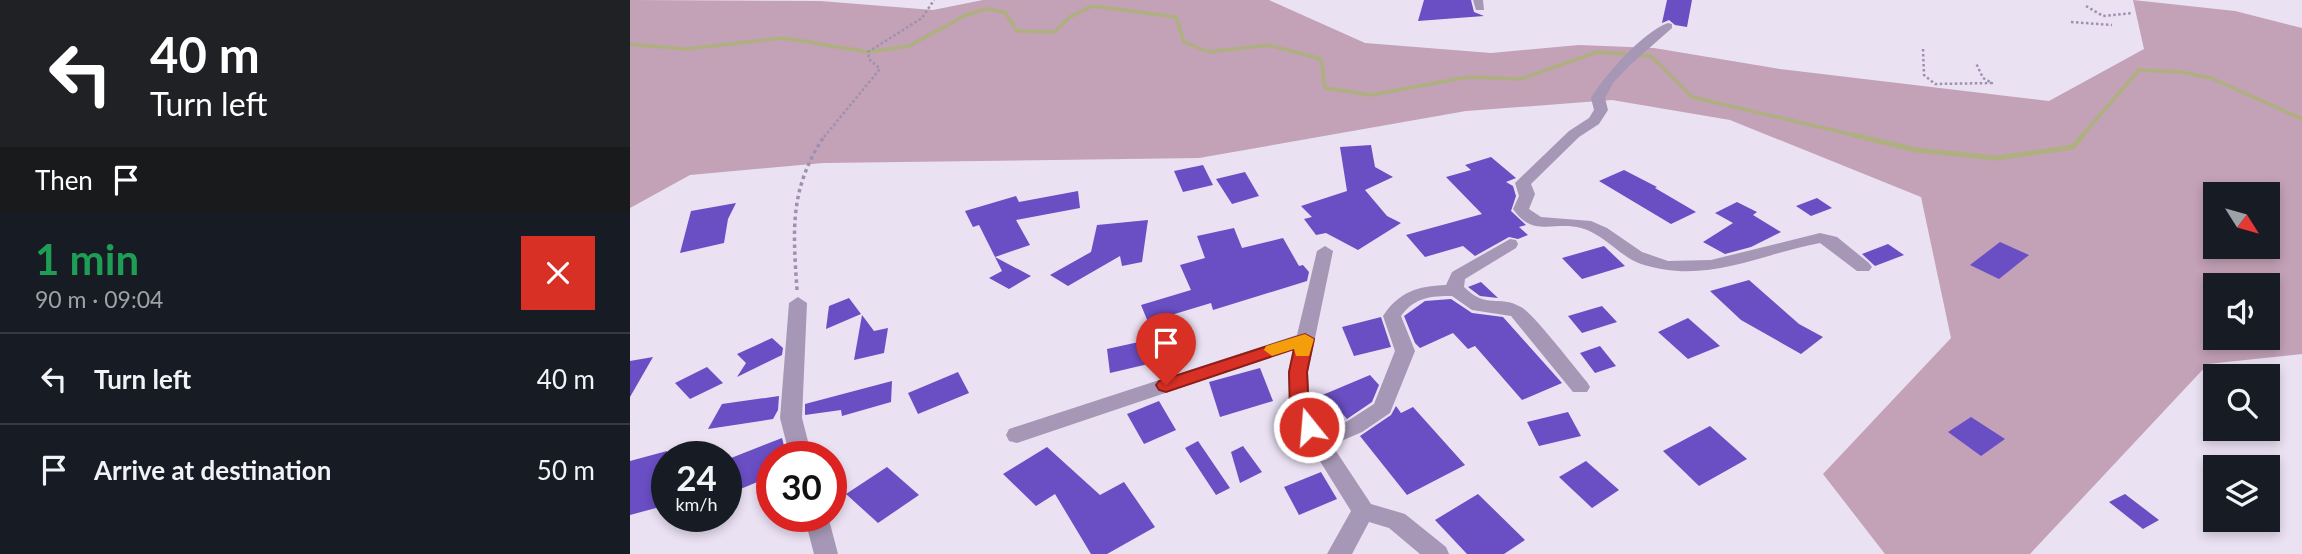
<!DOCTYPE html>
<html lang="en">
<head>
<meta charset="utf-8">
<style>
  :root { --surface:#171b24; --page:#242831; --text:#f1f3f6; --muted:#9ea1a6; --line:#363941 }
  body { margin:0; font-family:Lato,sans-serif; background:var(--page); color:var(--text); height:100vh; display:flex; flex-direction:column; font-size:26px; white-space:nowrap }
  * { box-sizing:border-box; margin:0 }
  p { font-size:23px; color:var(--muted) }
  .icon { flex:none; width:38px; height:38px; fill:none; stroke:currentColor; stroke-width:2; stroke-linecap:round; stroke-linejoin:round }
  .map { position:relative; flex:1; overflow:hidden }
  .details { display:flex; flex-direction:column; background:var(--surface); width:630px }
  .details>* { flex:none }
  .guide { background:#202124; color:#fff; overflow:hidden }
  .needle { width:46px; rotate:127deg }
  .buttons { position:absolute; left:1573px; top:182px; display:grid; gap:14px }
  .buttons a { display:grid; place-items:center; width:77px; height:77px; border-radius:0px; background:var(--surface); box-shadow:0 4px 10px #0003; font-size:35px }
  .speed { position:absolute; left:21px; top:441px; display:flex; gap:14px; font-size:35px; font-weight:700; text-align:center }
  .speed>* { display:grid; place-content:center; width:91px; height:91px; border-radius:50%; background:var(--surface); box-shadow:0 4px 10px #0003; line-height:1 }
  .speed small { font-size:18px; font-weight:400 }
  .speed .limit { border:10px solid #d22; background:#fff; color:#111 }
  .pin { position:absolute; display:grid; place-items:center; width:60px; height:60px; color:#fff; margin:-72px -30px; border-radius:50% 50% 50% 0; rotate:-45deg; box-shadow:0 0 7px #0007 }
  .pin .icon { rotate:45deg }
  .me { position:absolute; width:77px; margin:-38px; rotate:343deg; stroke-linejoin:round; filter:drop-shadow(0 0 5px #0008) }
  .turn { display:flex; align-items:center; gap:24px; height:147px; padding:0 35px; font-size:32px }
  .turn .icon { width:91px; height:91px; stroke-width:2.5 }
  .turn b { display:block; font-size:49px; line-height:60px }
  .then { display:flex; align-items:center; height:66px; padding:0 35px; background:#0003; gap:14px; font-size:26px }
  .round { display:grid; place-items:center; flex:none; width:74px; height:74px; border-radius:0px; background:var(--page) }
  .head { display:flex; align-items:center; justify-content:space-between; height:119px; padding:0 35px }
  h1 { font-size:42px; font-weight:700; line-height:52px; color:#1e9e55 }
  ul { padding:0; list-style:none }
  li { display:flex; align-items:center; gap:21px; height:91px; padding:0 35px; border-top:2px solid var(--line) }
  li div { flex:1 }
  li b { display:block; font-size:26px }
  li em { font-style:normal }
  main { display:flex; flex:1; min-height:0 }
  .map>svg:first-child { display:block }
  .green { fill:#c3a1b7; fill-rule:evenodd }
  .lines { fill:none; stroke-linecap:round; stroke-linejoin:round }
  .stream-far1 { stroke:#aeb080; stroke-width:3.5 }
  .stream { stroke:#aeb080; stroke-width:5 }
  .building { fill:#6a4ec4 }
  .path-far1 { stroke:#9e91b0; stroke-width:2.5; stroke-dasharray:2.5 2.5; stroke-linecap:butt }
  .path { stroke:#9e91b0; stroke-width:3.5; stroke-dasharray:3.5 3.5; stroke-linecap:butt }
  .street { fill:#a597b5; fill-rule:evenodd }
  .route { fill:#d93025; stroke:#8d1f18; stroke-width:2 }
  .slow { fill:#f59e0b }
</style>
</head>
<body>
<main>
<section class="details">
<div class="guide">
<div class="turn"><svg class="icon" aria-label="left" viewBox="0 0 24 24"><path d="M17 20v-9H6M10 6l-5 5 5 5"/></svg><div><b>40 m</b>Turn left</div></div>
<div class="then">Then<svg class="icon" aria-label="arrive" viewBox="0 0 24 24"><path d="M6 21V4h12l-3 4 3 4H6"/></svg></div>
</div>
<div class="head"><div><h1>1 min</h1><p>90 m · 09:04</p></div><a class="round" style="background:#d93025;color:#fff"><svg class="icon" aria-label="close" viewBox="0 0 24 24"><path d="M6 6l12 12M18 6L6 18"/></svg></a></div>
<ul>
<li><svg class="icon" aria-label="left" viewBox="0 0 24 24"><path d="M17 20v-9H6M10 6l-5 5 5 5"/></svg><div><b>Turn left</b></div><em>40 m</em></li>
<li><svg class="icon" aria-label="arrive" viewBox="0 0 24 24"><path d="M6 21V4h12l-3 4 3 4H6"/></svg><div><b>Arrive at destination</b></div><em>50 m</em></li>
</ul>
</section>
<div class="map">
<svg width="1672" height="554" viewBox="0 0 1672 554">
  <rect width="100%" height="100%" fill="#eae1f3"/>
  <path class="green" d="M0,0L190,1L303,10L353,0H639L735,43L861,53L949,45L1024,48L1150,69L1419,101L1514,49L1503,0L1605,11L1672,28V354L1578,364L1400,554H1255L1193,474L1321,338L1291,197L1100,120L982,100L836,111L569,158L193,163L60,175L0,208ZM1586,194H1638V247H1586ZM1586,285H1638V338H1586Z"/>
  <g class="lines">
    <g class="stream-far1">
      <path d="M0,44L55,49L154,38L238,52L279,46L336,15L356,9L375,12L387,31L424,32L440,17L462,6L546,17L554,42L579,52L638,45L691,59L695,88L741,95L838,77L891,79L967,52L1021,56L1062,97L1232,137"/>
      <path d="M1451,137L1509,70L1551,72L1581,78L1672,119"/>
    </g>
    <path class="stream" d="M1224,135L1286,150L1367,158L1443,147L1453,135"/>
  </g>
  <g class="building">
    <path d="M794,0H841L844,12L854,16L788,21Z"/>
    <path d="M1037,0H1062L1057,27L1045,25L1039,20L1032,23Z"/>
    <path d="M741,145L745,167L763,177L735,190L757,216L771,223L728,250L696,233L686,235L674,219L682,217L671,206L717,191L710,147Z"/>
    <path d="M861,157L886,178L876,182L883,186L886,196L881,211L896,225L889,227L898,235L888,239L879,237L845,256L833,246L795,257L776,235L852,214L816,177L841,170L835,165Z"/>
    <path d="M573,165L583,185L553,192L544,171Z"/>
    <path d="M994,170L1027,187L1025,188L1066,212L1041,224L969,181Z"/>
    <path d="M615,172L629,196L602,204L586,179Z"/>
    <path d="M448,191L450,208L386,220L400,245L365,257L401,276L379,289L359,278L372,271L349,225L343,227L335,211L386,196L389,202Z"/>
    <path d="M1187,198L1202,208L1181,216L1166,206Z"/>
    <path d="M1107,202L1127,212L1123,215L1151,232L1121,247L1095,254L1073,242L1103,223L1085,213Z"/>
    <path d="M106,203L98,219L94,243L50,253L61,211Z"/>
    <path d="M518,220L512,262L492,266L490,256L438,286L420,275L461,252L467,225Z"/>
    <path d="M604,228L612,248L653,238L669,266L673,265L679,272L677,281L583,310L581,303L518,322L511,305L561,290L550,265L575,258L567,236Z"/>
    <path d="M1370,242L1399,255L1369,279L1340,265Z"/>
    <path d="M1258,244L1274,255L1245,266L1232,254Z"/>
    <path d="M974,246L995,266L952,279L932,258Z"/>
    <path d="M1119,280L1169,324L1193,337L1171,354L1111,320L1080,291Z"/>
    <path d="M851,282L868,298L850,296L838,287Z"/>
    <path d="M219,298L231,314L196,329L199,306Z"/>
    <path d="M821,299L842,313L873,317L932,383L892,400L845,346L838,349L823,333L790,348L785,343L774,316L795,301Z"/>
    <path d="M972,306L987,322L952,333L938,316Z"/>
    <path d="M232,315L244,331L258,328L254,353L224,360Z"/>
    <path d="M751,317L761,347L724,356L712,327Z"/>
    <path d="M1058,318L1090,346L1058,359L1028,332Z"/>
    <path d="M142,338L153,348L152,355L107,377L116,363L107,354Z"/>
    <path d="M527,338L531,361L480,373L477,349Z"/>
    <path d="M970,346L986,366L965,373L950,353Z"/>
    <path d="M23,357L0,397V361Z"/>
    <path d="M77,367L93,383L60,399L45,383Z"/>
    <path d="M630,368L643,401L590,417L579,382Z"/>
    <path d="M328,372L339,393L288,414L278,393Z"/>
    <path d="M740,375L749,385L742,402L717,419L712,413L697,419L683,399Z"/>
    <path d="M262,381L261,402L212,416L211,410L175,415V404Z"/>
    <path d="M149,396L148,410L143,419L78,429L92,404Z"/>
    <path d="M529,401L546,430L514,444L497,414Z"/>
    <path d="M766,406L771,413L783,407L835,465L777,495L730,436L761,415Z"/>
    <path d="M938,412L951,436L909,446L897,422Z"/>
    <path d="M1341,417L1375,439L1351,456L1318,432Z"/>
    <path d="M1080,426L1117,459L1069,486L1033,451Z"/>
    <path d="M152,438L157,457H142V476L96,495V460Z"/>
    <path d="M568,441L600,488L586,495L555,448Z"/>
    <path d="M613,446L632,472L610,483L601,452Z"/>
    <path d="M417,447L470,495L494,482L525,527L477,554H461L425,494L406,506L373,474Z"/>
    <path d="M37,451V475L26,508L0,515V461Z"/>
    <path d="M956,461L989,490L962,508L929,477Z"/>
    <path d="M257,467L289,495L248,523L216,494Z"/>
    <path d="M691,472L707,499L669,515L654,487Z"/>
    <path d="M848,494L895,540L874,554H837L805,520Z"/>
    <path d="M1495,494L1529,520L1513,529L1479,502Z"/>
  </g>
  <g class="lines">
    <g class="path-far1">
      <path d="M1456,6L1473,16L1502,13"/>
      <path d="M1441,22L1482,25"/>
      <path d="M1293,49L1294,75L1305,84L1362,83L1353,78L1346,63"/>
      <path d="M194,137L250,69L239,59L238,52L292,18L304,0"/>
    </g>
    <path class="path" d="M167,290C163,229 159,189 195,135"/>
    <g class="street">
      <path d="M843,0H853L854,10H846Z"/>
      <path d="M1038,23L1042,24V28L1000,65L983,83L975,98L978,110L969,124L949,137L901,184L905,194L899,209L911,217L961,221L977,228L1012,252L1038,261L1081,260L1190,233L1207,237L1239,263L1242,267L1239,271H1227L1190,243C1127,255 1076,285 1011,264C989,256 974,234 951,228C924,221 903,238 883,209L889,196L885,183L888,180L939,131L959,118L964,110L961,98C975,75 1013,32 1038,23Z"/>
      <path d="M880,239L886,240L888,244L886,248L835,279L834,287C857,310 868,294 891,307C904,314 944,367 957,382L960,387L957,392H943L881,316L842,310L822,296C801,296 785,297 771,316L785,351L760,413L732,432L702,445L741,504L775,514L816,547L819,554H790L759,528L739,522L722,554H697L721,511L660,413L658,372L663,350L387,443L379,441L376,435L379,429L667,335L687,251L695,246L703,251L678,372L680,412L693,431L716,422L744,404L765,351L753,316C769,292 787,286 816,285L822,272Z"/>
      <path d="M168,297L177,303L172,418L182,457H160L150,418L159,303Z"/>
      <path d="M174,516H198L208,554H184Z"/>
    </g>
  </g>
  <path class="route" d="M675,334L684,339L677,372L679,412L689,427L686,432H672L660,413L659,372L664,349L536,392L529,390L526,385L529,381Z"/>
  <path class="slow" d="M675,334L684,339L679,356H666L664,349L642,356L634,350L636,346Z"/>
</svg>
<div class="buttons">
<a><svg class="needle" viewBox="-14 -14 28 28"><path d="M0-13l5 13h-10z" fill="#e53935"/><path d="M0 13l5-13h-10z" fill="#9ea1a6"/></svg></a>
<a><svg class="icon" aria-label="sound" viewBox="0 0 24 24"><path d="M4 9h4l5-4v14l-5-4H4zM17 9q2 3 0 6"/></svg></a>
<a><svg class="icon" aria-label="search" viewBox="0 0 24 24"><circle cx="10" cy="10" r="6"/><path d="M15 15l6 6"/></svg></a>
<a><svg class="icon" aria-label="layers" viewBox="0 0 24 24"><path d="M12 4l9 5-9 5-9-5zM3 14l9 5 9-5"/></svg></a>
</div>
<div class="speed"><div>24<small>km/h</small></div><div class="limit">30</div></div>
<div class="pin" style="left:536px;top:385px;background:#d93025"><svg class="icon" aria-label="arrive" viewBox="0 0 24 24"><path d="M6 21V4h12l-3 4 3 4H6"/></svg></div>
<svg class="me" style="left:679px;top:427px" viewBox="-20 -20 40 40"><circle r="17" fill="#d93025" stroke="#fff" stroke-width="3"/><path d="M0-11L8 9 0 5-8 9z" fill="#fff"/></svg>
</div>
</main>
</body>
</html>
